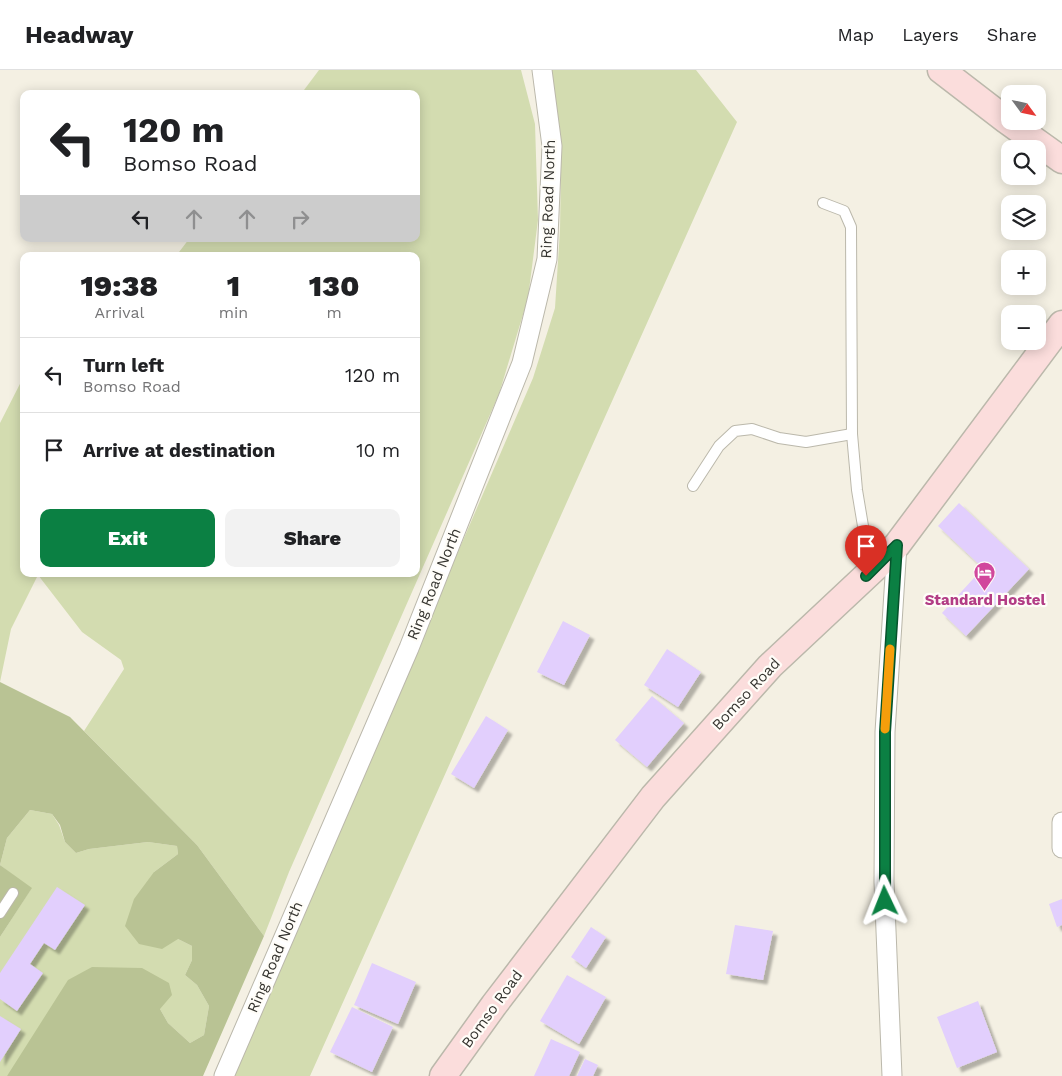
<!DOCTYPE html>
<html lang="en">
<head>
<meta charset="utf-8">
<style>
  :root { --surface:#fff; --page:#f2f2f2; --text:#202124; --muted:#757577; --line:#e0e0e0; --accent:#0b8043 }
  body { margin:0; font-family:"Work Sans",sans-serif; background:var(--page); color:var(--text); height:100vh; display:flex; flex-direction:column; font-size:19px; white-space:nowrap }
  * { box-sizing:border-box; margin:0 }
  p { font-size:16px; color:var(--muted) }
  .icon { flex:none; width:28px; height:28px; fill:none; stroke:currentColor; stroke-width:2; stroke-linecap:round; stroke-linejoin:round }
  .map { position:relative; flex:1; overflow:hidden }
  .drawer { position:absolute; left:20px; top:182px; width:400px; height:325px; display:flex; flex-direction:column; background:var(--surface); border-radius:10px; box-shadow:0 2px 12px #0003 }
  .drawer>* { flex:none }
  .top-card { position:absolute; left:20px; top:20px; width:400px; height:152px; border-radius:10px; box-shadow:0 2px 12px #0003; background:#fff; color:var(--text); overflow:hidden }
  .needle { width:32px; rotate:123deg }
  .buttons { position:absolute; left:1001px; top:15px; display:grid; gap:10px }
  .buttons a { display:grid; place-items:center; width:45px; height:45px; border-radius:10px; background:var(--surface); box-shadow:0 2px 12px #0003; font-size:25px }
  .pin { position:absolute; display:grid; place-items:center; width:42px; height:42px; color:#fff; margin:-51px -21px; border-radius:50% 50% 50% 0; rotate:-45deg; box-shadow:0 0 5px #0007 }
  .pin .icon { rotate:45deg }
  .me { position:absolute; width:55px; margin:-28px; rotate:358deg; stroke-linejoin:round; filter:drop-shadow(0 0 4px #0008) }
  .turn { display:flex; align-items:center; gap:18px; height:105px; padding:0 20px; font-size:22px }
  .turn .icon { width:65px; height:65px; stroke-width:2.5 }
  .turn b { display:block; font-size:35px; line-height:42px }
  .lanes { display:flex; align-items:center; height:48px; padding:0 20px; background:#0003; justify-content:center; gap:25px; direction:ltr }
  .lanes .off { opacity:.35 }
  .eta { display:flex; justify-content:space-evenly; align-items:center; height:85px; text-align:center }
  .eta b { font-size:30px; font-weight:800; line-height:35px }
  .button { display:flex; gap:10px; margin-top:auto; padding:10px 20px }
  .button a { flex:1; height:58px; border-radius:10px; background:var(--accent); color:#fff; font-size:20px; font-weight:800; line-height:58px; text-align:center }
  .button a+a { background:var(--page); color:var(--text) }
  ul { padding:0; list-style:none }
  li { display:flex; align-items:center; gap:15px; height:75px; padding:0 20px; border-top:1px solid var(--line) }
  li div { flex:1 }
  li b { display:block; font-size:19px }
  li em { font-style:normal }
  header { display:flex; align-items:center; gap:30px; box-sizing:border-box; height:70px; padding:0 25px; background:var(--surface); border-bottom:1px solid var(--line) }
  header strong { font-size:24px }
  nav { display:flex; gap:28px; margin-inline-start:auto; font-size:18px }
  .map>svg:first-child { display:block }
  .green { fill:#d3dcb0 }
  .forest { fill:#b9c394 }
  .building { fill:#e2cffd; filter:url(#shadow) }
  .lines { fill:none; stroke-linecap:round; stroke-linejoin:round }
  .lane-casing { stroke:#bbb8ab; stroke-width:12 }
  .street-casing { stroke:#bbb8ab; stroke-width:21 }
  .secondary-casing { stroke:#bbb8ab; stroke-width:29 }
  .lane { stroke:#fff; stroke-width:10 }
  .street { stroke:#fff; stroke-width:19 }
  .secondary { stroke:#fbdddc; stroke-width:26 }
  .route-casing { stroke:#07532c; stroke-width:12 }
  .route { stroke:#0b8043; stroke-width:9 }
  .slow { stroke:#f59e0b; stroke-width:9 }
  .labels { text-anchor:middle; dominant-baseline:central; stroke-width:4.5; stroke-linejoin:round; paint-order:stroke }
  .street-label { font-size:15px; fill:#363530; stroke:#fffdf8 }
  .hotel-label { font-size:15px; font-weight:bold; fill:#b23c85; stroke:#fffdf8 }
</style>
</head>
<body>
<header>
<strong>Headway</strong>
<nav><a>Map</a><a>Layers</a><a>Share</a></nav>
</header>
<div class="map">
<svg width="1062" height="1006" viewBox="0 0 1062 1006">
  <defs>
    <filter id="shadow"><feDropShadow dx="4.5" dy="4.5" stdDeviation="1" flood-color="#0004"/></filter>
  </defs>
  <rect width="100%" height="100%" fill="#f4f0e3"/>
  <g class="green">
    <path d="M319,0H521L535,54L538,150L528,228L499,324L289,802L264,866L197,775L84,661L124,599L121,590L82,562L38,505L11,559L0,612V353L24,306V504H416V186H176L189,169H416V24H301Z"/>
    <path d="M551,0H696L737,52L310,1006H232L533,308L555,238L560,160L561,95Z"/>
    <path d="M30,740L52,744L59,755L65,772L76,783L89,779L148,772L177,776L178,784L154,802L178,869L192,876V890L185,905L197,915L209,936L204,965L190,973L168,953L160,939L7,1006H0V867L31,819L0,795L7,768Z"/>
  </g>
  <path class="forest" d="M0,612L70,647L197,775L264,866L203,1006H7L68,910L92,897L142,898L169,913L172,925L160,939L168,953L190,973L204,965L209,936L197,915L185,905L192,890V876L178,869L162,879L139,874L125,856L134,829L154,802L178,784L177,776L148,772L89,779L76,783L65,772L60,755L52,744L30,740L7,768L0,795L32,818L0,867Z"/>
  <g class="building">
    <path d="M959,433L1029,499L966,566L942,543L983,498L938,456Z"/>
    <path d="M563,551L590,565L564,615L537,602Z"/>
    <path d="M667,579L701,602L678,637L644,615Z"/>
    <path d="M652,626L684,653L647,697L615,670Z"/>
    <path d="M486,646L508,660L474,718L451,704Z"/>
    <path d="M57,817L85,835L55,880L44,873L30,894L43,903L17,941L0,929V903Z"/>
    <path d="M1062,829V855L1057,857L1049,834Z"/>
    <path d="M735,855L773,861L763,910L726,904Z"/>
    <path d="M591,857L606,867L586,898L571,887Z"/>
    <path d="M372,893L416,912L398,954L354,935Z"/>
    <path d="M567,905L606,927L579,974L540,951Z"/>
    <path d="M978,931L997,982L957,998L937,947Z"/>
    <path d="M352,937L393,957L372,1002L330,982Z"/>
    <path d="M0,946L21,959L0,992Z"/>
    <path d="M551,969L580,982L569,1006H534Z"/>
    <path d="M585,989L598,995L593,1006H577Z"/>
  </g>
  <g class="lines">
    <defs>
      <g id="lane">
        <path d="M823,133L844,141L851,157L852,364L857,420L864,462L867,471L879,492"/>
        <path d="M693,416L719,376L735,361L752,359L779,368L806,372L852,364"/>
        <path d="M0,843L13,823"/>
      </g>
      <g id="street">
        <path d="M1062,752V778"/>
        <path d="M224,1006L409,578L522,293L547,189L552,76L542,0"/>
        <path d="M892,1006L884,812L885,662L897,475"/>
      </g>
      <g id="secondary">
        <path d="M941,0L1006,50L1062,90"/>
        <path d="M443,1006L494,935L653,727L770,596L880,493L897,475L1062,254"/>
      </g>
    </defs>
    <use href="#lane" class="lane-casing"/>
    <use href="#street" class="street-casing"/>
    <use href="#secondary" class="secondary-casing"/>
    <use href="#lane" class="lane"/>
    <use href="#street" class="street"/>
    <use href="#secondary" class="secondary"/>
  </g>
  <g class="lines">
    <defs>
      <path id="route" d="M866,506L897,475L885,662V831"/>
    </defs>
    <use href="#route" class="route-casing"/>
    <use href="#route" class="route"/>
    <path class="slow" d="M885,659L890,579"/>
  </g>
  <defs>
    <symbol id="hotel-pin" viewBox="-11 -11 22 30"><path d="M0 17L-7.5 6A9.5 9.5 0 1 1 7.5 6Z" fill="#d1479c" stroke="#fffdf8"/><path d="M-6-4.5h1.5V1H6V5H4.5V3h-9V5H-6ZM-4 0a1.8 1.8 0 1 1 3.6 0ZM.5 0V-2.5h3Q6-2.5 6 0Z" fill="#fff"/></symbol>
  </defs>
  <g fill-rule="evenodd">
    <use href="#hotel-pin" x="972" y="490" width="25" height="34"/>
  </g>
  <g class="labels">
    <g class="street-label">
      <text transform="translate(548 129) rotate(-88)">Ring Road North</text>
      <text transform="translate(434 514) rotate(-68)">Ring Road North</text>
      <text transform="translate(746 624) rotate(-47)">Bomso Road</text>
      <text transform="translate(275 887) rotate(-67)">Ring Road North</text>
      <text transform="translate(492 939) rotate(-54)">Bomso Road</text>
    </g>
    <g class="hotel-label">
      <text x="985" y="530">Standard Hostel</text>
    </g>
  </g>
</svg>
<div class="buttons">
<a><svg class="needle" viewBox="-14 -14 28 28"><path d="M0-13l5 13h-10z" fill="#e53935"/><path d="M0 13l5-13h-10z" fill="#757577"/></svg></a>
<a><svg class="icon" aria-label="search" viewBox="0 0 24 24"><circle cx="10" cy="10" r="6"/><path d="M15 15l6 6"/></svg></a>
<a><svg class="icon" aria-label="layers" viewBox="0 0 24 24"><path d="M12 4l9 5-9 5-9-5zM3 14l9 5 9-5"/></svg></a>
<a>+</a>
<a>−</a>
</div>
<div class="pin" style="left:866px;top:506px;background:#d93025"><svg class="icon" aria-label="arrive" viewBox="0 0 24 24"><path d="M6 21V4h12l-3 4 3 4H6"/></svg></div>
<svg class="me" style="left:885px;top:831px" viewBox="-20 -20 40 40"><path d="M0-17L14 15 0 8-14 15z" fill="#0b8043" stroke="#fff" stroke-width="4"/></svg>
<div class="top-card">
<div class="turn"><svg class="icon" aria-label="left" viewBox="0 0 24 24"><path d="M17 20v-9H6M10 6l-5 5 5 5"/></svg><div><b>120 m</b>Bomso Road</div></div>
<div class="lanes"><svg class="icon" aria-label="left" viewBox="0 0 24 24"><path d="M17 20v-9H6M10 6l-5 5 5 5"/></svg><svg class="icon off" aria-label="ahead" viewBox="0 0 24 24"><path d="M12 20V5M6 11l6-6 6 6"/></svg><svg class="icon off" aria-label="ahead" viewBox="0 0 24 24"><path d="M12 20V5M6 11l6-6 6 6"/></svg><svg class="icon off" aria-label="right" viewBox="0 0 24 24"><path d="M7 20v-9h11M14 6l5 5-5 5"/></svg></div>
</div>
<section class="drawer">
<div class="eta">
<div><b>19:38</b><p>Arrival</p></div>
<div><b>1</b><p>min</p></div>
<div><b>130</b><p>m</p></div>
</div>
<ul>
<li><svg class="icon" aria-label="left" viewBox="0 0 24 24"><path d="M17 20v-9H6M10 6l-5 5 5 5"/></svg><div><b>Turn left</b><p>Bomso Road</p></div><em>120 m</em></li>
<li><svg class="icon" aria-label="arrive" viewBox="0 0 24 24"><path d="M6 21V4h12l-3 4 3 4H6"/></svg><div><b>Arrive at destination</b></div><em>10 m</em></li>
</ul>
<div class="button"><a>Exit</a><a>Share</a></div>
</section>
</div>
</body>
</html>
